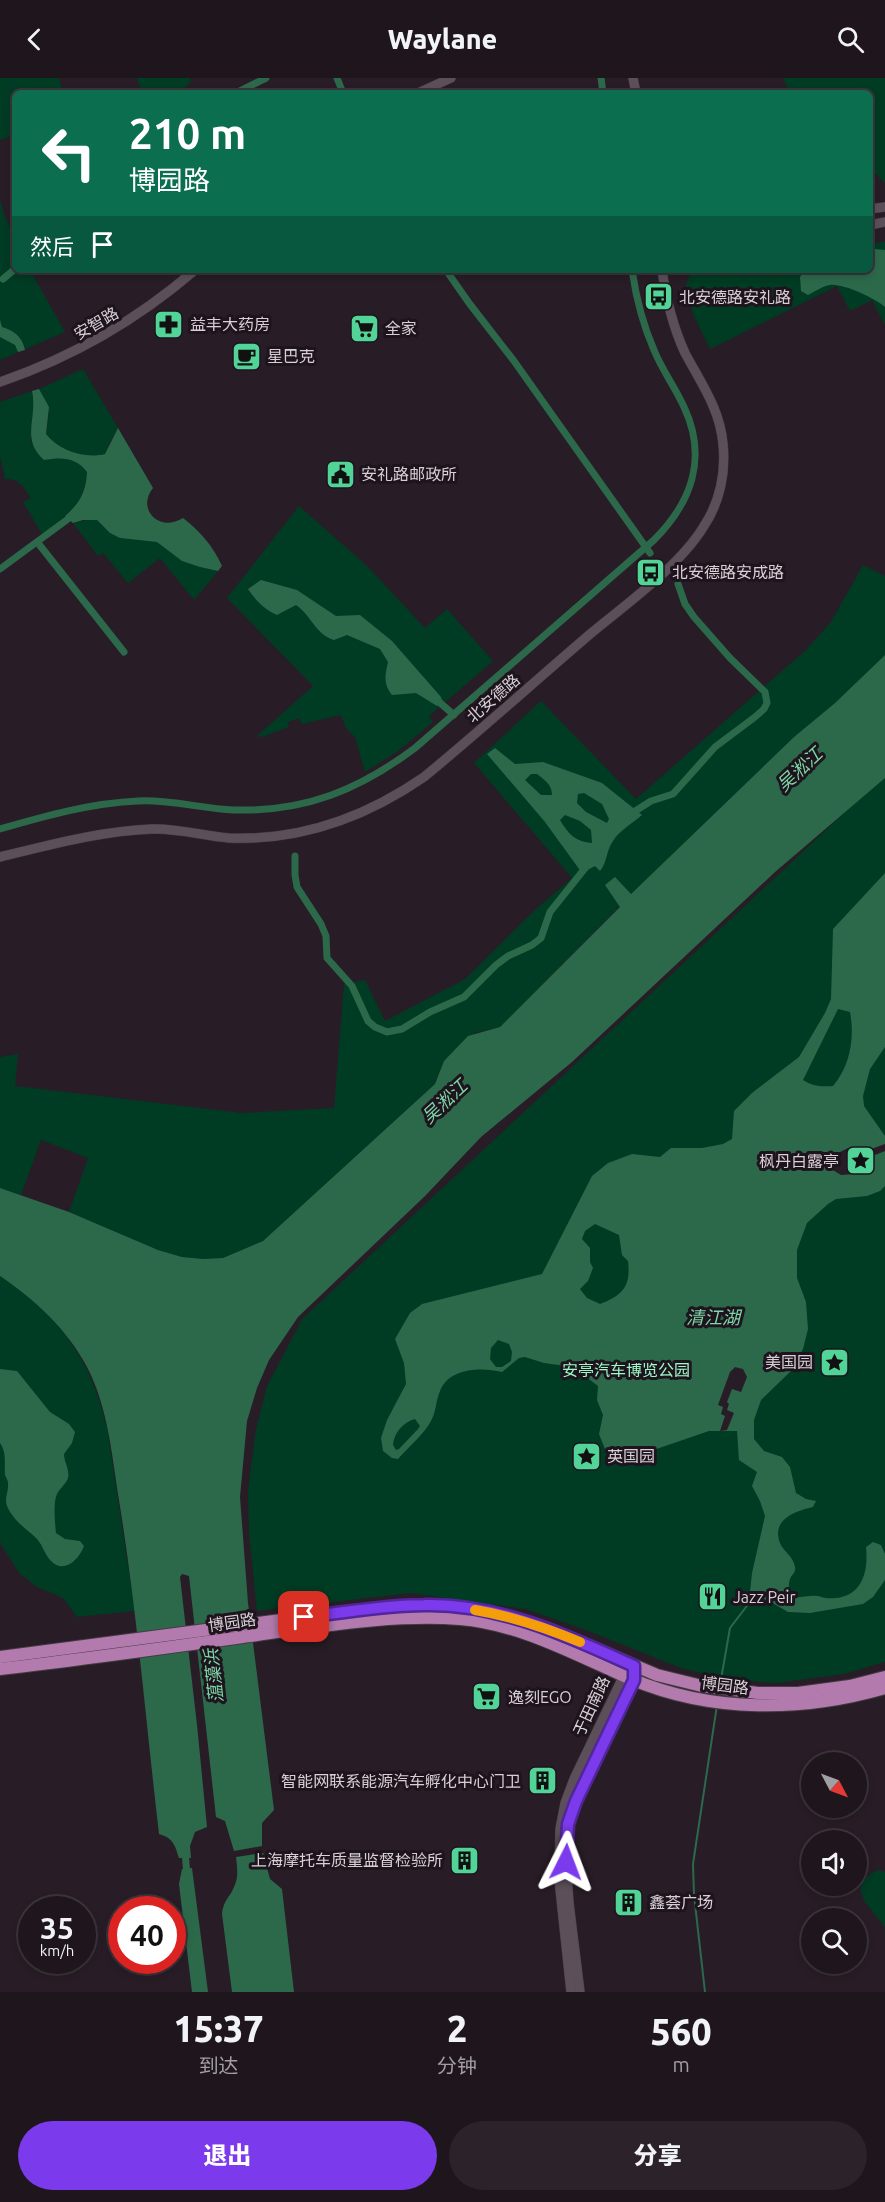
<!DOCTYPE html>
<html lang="zh">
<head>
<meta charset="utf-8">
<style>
  :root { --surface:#1e161c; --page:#2b2329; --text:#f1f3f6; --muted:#a19fa3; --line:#3c353b; --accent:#7c3aed }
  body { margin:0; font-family:Ubuntu,"Noto Sans SC",sans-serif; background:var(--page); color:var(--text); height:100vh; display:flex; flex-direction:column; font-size:22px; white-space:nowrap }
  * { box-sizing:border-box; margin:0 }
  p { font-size:20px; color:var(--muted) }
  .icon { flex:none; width:33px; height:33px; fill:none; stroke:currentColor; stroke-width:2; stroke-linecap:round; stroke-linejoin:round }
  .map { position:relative; height:1914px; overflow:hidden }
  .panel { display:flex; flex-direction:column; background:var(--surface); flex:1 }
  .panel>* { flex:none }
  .banner { position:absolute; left:12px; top:12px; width:861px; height:183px; border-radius:9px; box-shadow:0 3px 9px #0003,0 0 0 2px var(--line); background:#0b6e4f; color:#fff; overflow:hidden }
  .needle { width:39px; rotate:131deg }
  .fabs { position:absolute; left:801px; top:1674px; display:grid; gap:12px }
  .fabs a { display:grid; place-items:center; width:66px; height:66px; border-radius:50%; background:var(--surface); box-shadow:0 3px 9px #0003,0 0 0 2px var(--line); font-size:30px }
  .speed { position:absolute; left:18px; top:1818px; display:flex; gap:12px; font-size:30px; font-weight:700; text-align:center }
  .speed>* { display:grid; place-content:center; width:78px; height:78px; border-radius:50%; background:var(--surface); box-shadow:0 3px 9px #0003,0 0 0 2px var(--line); line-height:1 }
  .speed small { font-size:15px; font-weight:400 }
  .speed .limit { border:9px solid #d22; background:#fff; color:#111 }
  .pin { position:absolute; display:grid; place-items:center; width:51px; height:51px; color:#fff; margin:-26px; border-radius:12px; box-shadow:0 3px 9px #0006 }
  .me { position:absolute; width:66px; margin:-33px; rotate:3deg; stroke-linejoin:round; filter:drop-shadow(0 0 4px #0008) }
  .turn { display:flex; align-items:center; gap:21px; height:126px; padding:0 18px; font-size:27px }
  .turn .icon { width:78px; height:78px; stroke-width:2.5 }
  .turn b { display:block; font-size:42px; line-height:51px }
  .then { display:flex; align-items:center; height:57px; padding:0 18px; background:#0003; gap:12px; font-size:22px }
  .eta { display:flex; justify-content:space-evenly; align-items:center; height:102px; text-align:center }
  .eta b { font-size:36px; font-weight:800; line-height:42px }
  .cta { display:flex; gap:12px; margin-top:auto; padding:12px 18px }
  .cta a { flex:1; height:69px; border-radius:36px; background:var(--accent); color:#fff; font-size:24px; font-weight:800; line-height:69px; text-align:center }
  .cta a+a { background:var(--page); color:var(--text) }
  header { display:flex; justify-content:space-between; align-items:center; height:78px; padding:0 18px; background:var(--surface); font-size:27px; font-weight:800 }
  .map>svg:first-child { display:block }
  .green { fill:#003b23 }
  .water { fill:#2c694b; fill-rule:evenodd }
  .pier { fill:#281d26 }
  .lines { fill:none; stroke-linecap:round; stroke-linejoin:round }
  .stream { stroke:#2c694b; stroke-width:2 }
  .canal { stroke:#2c694b; stroke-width:7 }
  .tertiary-casing { stroke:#443b43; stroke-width:10 }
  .primary-casing { stroke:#443b43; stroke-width:14 }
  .tertiary { stroke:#5c4f5a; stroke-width:9 }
  .primary { stroke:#b37bad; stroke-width:12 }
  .route-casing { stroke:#51269a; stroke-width:15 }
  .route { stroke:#7c3aed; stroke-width:10 }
  .slow { stroke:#f59e0b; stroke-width:10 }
  .labels { text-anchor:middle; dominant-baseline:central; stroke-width:6; stroke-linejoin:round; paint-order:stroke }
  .poi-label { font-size:16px; fill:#d8d0d6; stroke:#1e141d; text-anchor:start }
  .street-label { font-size:16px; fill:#d8d0d6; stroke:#1e141d }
  .park-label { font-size:16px; fill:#9df8c8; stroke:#1e141d }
  .water-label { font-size:18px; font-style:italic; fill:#7dd7a8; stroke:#1e141d }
</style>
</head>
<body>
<header><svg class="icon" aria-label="back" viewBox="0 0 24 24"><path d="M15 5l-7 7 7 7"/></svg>Waylane<svg class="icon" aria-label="search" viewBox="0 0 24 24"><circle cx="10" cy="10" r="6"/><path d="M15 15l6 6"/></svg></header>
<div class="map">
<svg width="885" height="1914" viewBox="0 0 885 1914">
  <rect width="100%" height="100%" fill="#281d26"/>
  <g class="green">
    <path d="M0,0H59L63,15H15V57L0,62Z"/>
    <path d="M137,0H190L191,4L178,15H142Z"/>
    <path d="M783,0H885V105L870,90V15H790Z"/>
    <path d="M0,121L4,137L15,160V192H30L65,254L0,282Z"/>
    <path d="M885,164V247L872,222L850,233L837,208L710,271L693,236L686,206L693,192H870V166Z"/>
    <path d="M83,291L118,350L109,366L108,374C89,385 58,372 46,356L49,336L39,311Z"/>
    <path d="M32,313L34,327L31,364L44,382C62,379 75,379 87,394C85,426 67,438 42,456L23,424L31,420C23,408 19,401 5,401L0,378V324Z"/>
    <path d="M299,428L366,487L425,550L447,531L493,583L429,638L433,644L397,674L365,694L355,659L346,650L341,637L302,646L299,640L288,644L289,649L262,659L257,658L313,608L227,520Z"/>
    <path d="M91,441L97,442L103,449L120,460L157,464L168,472L200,489L218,493L194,522L160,480L128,505L103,475L98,478L73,445Z"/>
    <path d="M863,487L885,498V577L835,625L794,659L631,816L605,806L620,828L500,949L475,955L444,983L435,1006L263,1163L223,1180L203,1181L182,1179L158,1172L69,1134L88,1080L41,1062L21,1117L0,1110V979L18,976L15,1008L242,1035L334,1030L344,906L365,902L385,943L465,901L536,831L572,800L474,685L541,623L636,721L806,572L831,544Z"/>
    <path d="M885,697V1584L844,1596L776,1605L726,1601L681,1590L586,1552L526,1531L410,1515L257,1533L249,1456L248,1412L256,1351L267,1308L302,1241Z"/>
    <path d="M0,1198C59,1238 91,1280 107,1350L135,1533L77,1539L63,1520L37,1509L20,1496L0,1465Z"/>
    <path d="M878,1792L885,1794V1849C872,1830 842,1809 878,1792Z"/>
  </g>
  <g class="water">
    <path d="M875,171L885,172V229C876,221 843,205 830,207C823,208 814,214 808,217L801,213L800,199L805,192H870V173Z"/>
    <path d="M0,242L2,249C14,253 22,258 25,272L18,274L15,267L0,259Z"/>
    <path d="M39,311L49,329L46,356C59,373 85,381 105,376L118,350L153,410C136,431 159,455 183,440C200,453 213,468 222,488L218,493L200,489L182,483L157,464L120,460L110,455L97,442H83L73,445L65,438C80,425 86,414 87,394C76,379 61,379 44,382C20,360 38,341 32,313Z"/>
    <path d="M261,502L297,512L336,538L360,537L392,563L441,619L442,623L437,628L416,615L392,617C383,605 385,598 388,584L380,571L347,557L334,562C315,556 311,537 296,527L277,537C264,531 256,523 248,511Z"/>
    <path d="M885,577V700L775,794L572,984L481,1059L425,1118L298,1239L269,1282L257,1310L247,1343L240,1419L248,1525L274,1732L262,1745V1768L234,1773L225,1743L216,1739L189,1498L182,1496L180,1499L197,1647L207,1749L195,1754L190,1768L191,1780H179C175,1767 173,1760 159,1756C146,1645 137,1533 119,1422C112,1378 108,1329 87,1289C67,1251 35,1222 0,1198V1110L69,1134L158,1172L182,1179L203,1181L223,1180L263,1163L435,1006L444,983L468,958L500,949L620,829L605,807L615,799L631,816L794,659L835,625Z"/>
    <path d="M495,670L515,686L543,684L602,705L642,737C633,745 619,753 613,763C606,773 607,785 600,793L595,788L582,795L545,744L487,676ZM531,696H537C545,702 552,707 552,717H541L525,702ZM584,715L602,726L609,741L607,745L586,734L577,725L578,716ZM565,737L580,743L591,752L592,765C576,764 568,756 560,742Z"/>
    <path d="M885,795V969L870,991L863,1018L864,1028L885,1058V1108L880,1113L867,1118L836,1121L828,1126L807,1145L797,1172V1200L806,1224L808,1251L803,1271L791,1293L761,1322L754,1342V1361L764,1373L782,1379L790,1389L796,1415L806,1421L816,1423L813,1429C796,1433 771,1441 780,1465C783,1473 794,1479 795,1489C796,1495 792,1496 790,1501C788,1507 789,1515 788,1521C798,1520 808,1517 817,1518C820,1518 823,1520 826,1520C860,1523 869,1497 866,1469L873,1464L881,1467L885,1476V1502L873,1519L863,1526L810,1535L788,1534L769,1523L753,1520L750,1514L752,1495L765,1438L760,1423L752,1408L757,1394L739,1382L737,1353H709L639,1377L623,1378L605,1371L599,1356L603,1337L597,1322L598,1308L573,1289L544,1285L525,1279L519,1280L502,1294C481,1289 449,1290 440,1313C436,1322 436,1333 432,1341C425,1356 409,1368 398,1381L392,1380L383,1373L381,1360L387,1342L406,1306L404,1285L395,1261L410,1235L422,1226L542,1196L592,1098L608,1085L632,1076L660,1079L671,1070H702L723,1066L732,1061L734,1033L752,1015L799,979L825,935L831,921L833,851ZM838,931L850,934C855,960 850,988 833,1008C821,1009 812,1008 803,1002ZM595,1146L619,1157L622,1177L628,1183C631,1208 623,1217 600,1226L587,1220L580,1211L588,1203L593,1190L590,1184V1170L582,1161L585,1153ZM498,1262L509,1266L512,1274L511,1283L502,1289H496L490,1281L491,1270ZM415,1341L420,1348L418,1351L399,1371L396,1372L393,1367C394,1355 403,1344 415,1341Z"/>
    <path d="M0,1291L17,1293L50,1334L69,1346L75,1354L72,1365L64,1376C64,1384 70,1392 68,1400C66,1406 60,1410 57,1416C53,1424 55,1446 56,1455L65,1461L80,1463L84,1468C79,1482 63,1497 50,1482C44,1475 42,1465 35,1459C24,1449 13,1442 7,1428C4,1419 9,1414 8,1405C8,1402 6,1400 5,1397C4,1385 7,1375 0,1365Z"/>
    <path d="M263,1775L270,1801L282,1811L294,1914H232L222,1836C224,1821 229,1821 234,1809C239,1799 237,1789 236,1779Z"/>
    <path d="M192,1790L208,1914H192L179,1806L182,1791Z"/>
  </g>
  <g class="pier">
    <path d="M885,1066V1073L870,1079L864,1088L856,1096L841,1097L831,1091V1082L836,1076L848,1070L858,1069L866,1073Z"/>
    <path d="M735,1289L743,1291L747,1299L741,1314L732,1311L727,1324L729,1326L727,1332L734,1335L727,1352L720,1353L725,1338L721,1336L723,1329L718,1327L730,1294Z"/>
  </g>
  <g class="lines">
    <g class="stream">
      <path d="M720,1607L730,1550L753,1520"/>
      <path d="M705,1914L694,1817L693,1786L717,1627"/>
    </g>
    <g class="canal">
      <path d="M337,0L343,15"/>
      <path d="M601,0L603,15"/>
      <path d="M236,15L266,0"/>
      <path d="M446,192L469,225L514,283L650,475"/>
      <path d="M3,201L15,191"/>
      <path d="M38,465L124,574"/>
      <path d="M0,491L68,441"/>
      <path d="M438,623L454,637"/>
      <path d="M629,737L651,723L673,716L715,669L755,639L764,631L767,625L765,614L730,580L694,539L685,526L678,506"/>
      <path d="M0,751C45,738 91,725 138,723C170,721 202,731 234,732C305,734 359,712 415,670L654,462C691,425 708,380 684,329C675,309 662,292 654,272C643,247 636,219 632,192"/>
      <path d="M295,778V797L297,809L321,846L326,858L327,880L352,908L368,943L375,949L387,954L402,951L430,934L464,919L496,887L508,878L532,867L541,860L550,834L586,789"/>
      <path d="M185,1773L187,1798"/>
    </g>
    <defs>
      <g id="tertiary">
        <path d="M633,0L636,15"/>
        <path d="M418,15L451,0"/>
        <path d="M870,131L885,129"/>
        <path d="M870,147L885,144"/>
        <path d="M0,304C73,279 137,242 195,192"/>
        <path d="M0,779C50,767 100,753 152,751C178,750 203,758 229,760C301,763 366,739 424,699C480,653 534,604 589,557C626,526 680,488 704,448C720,424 726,394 723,366C720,331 701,305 685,275C673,249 666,220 662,192"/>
        <path d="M571,1914L559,1802L560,1751L565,1725L574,1701L625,1595"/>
        <path d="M580,1914L569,1825L566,1784L568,1745L584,1703L634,1602V1588"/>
      </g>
      <g id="primary">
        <path d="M0,1579L304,1539L424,1527L493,1535L520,1542L549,1551L657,1597L702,1608L758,1615H798L850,1608L885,1599"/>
        <path d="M0,1591C86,1581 171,1569 257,1557C325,1548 392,1536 460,1541C521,1546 576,1577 631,1601C712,1635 802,1634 885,1610"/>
      </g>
    </defs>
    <use href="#tertiary" class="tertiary-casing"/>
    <use href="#primary" class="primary-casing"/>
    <use href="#tertiary" class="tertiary"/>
    <use href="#primary" class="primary"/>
  </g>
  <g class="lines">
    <defs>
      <path id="route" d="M304,1539C343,1535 385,1527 424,1527C498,1525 568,1558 634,1588V1602L576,1723L568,1746L566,1784"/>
    </defs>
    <use href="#route" class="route-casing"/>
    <use href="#route" class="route"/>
    <path class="slow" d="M475,1532C512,1538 546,1550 580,1564"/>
  </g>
  <defs>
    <symbol id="bus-square" viewBox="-11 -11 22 22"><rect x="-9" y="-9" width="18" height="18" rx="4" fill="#52d397" stroke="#1e141d"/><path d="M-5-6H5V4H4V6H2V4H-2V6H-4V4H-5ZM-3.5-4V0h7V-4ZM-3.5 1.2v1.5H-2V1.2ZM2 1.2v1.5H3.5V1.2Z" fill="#111"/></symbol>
    <symbol id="pharmacy-square" viewBox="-11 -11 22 22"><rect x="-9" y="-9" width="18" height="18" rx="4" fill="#52d397" stroke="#1e141d"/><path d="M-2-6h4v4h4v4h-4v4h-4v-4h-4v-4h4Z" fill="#111"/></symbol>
    <symbol id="supermarket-square" viewBox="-11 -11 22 22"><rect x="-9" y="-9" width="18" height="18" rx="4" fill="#52d397" stroke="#1e141d"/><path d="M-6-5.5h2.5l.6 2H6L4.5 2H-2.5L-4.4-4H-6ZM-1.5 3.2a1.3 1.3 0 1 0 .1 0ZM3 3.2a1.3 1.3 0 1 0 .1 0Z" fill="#111"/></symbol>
    <symbol id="cafe-square" viewBox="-11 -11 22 22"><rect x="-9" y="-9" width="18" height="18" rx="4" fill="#52d397" stroke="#1e141d"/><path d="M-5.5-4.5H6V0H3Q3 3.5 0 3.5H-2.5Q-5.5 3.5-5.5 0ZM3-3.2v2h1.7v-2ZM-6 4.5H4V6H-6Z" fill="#111"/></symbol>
    <symbol id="civic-square" viewBox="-11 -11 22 22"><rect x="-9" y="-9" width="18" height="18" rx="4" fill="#52d397" stroke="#1e141d"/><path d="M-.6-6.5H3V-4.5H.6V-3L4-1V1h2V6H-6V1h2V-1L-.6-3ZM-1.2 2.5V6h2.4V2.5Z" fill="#111"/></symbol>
    <symbol id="sight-square" viewBox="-11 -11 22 22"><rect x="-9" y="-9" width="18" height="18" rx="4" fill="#52d397" stroke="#1e141d"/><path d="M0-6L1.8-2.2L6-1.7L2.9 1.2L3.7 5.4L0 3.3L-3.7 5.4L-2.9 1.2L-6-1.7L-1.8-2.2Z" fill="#111"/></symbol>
    <symbol id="restaurant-square" viewBox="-11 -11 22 22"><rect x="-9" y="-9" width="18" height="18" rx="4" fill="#52d397" stroke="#1e141d"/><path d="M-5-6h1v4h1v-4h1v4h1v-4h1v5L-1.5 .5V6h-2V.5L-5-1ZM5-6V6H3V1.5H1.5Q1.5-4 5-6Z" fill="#111"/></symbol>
    <symbol id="building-square" viewBox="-11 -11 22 22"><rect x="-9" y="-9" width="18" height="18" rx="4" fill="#52d397" stroke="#1e141d"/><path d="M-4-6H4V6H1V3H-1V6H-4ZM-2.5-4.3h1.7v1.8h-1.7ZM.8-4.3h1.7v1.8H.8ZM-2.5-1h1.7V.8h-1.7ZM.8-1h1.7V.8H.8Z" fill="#111"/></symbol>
  </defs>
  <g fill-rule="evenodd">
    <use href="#bus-square" x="642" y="202" width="33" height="33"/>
    <use href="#pharmacy-square" x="152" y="230" width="33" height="33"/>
    <use href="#supermarket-square" x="348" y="234" width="33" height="33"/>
    <use href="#cafe-square" x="230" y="262" width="33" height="33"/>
    <use href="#civic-square" x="324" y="380" width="33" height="33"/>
    <use href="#bus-square" x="634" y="478" width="33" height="33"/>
    <use href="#sight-square" x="844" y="1066" width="33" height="33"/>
    <use href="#sight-square" x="818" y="1268" width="33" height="33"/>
    <use href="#sight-square" x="570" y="1362" width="33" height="33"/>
    <use href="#restaurant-square" x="696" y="1502" width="33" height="33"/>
    <use href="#supermarket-square" x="470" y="1602" width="33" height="33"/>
    <use href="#building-square" x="526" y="1686" width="33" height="33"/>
    <use href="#building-square" x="448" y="1766" width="33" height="33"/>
    <use href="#building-square" x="612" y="1808" width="33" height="33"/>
  </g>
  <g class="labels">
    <g class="poi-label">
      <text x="679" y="219">北安德路安礼路</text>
      <text x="190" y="246">益丰大药房</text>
      <text x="385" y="250">全家</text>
      <text x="267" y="278">星巴克</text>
      <text x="361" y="396">安礼路邮政所</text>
      <text x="672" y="494">北安德路安成路</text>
      <text x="839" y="1083" text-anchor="end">枫丹白露亭</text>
      <text x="813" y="1284" text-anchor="end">美国园</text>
      <text x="607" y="1378">英国园</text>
      <text x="733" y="1519">Jazz Peir</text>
      <text x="508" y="1619">逸刻EGO</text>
      <text x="521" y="1703" text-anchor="end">智能网联系能源汽车孵化中心门卫</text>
      <text x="443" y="1782" text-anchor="end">上海摩托车质量监督检验所</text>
      <text x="649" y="1824">鑫荟广场</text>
    </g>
    <g class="street-label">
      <text transform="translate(96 245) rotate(-30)">安智路</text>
      <text transform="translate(493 620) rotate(-41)">北安德路</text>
      <text transform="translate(232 1544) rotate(-8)">博园路</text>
      <text transform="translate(725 1607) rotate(7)">博园路</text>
      <text transform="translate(591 1628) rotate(-65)">于田南路</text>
    </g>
    <g class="park-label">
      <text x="626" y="1292">安亭汽车博览公园</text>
    </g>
    <g class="water-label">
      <text transform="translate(799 691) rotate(-43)">吴淞江</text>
      <text transform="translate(444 1023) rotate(-43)">吴淞江</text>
      <text x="713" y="1239">清江湖</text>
      <text transform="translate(213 1598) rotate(-96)">蕰藻浜</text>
    </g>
  </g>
</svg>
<div class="fabs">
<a><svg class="needle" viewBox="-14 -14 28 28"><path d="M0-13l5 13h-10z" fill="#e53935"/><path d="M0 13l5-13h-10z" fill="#a19fa3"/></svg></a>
<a><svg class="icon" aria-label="sound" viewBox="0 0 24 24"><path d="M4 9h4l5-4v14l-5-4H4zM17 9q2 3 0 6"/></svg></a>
<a><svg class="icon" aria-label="search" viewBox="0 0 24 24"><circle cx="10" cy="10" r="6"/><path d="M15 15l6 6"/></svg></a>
</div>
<div class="speed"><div>35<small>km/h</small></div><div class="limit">40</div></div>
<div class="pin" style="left:304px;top:1539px;background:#d93025"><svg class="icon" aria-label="arrive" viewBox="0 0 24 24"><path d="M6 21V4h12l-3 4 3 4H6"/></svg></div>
<svg class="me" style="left:566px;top:1784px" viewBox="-20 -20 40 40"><path d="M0-17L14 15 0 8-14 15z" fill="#7c3aed" stroke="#fff" stroke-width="4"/></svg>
<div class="banner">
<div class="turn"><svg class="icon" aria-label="left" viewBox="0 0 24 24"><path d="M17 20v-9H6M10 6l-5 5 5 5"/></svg><div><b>210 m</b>博园路</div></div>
<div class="then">然后<svg class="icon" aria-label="arrive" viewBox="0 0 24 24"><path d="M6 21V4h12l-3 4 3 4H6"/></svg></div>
</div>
</div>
<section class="panel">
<div class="eta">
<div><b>15:37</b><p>到达</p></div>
<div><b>2</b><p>分钟</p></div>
<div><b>560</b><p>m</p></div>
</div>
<div class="cta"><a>退出</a><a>分享</a></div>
</section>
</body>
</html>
